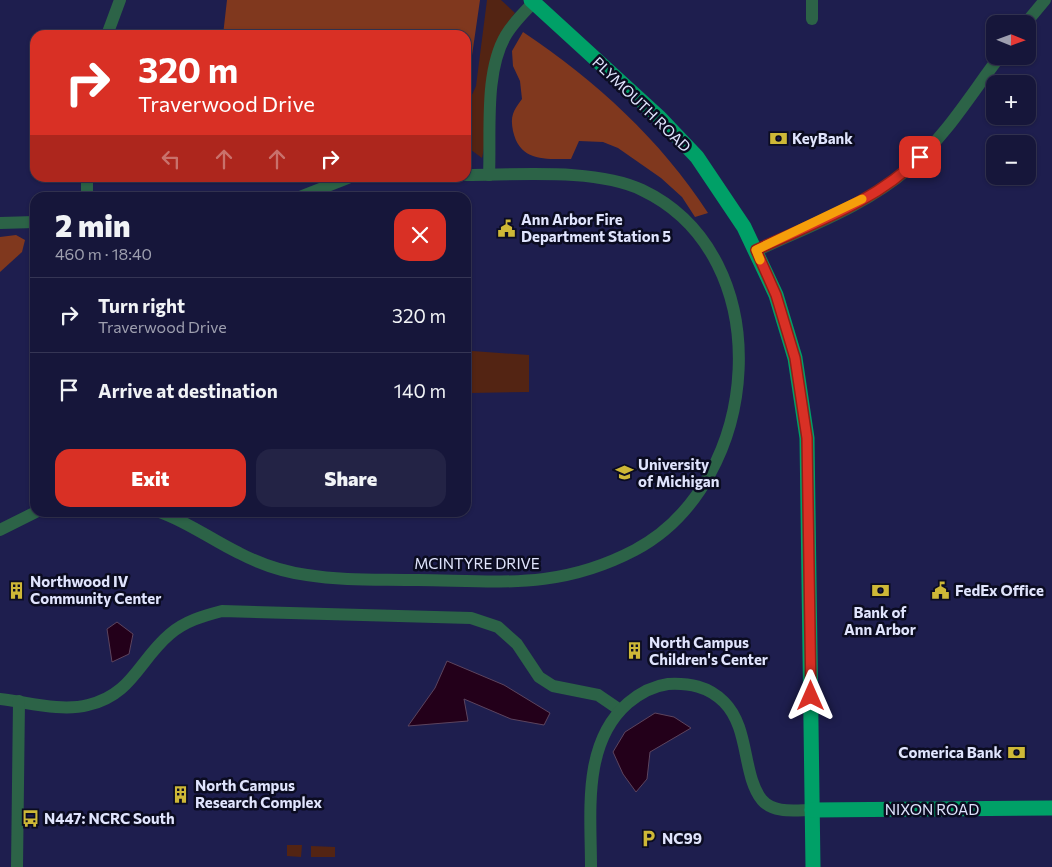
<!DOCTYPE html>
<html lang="en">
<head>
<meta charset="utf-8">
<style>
  :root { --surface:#16163a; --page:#232345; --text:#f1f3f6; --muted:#9e9faf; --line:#353554; --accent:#d93025 }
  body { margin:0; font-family:Commissioner,sans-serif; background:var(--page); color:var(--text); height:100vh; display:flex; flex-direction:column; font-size:19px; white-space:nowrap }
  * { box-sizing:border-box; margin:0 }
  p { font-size:16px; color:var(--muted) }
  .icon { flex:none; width:28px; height:28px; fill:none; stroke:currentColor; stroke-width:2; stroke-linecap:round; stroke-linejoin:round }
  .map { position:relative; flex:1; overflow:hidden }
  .panel { position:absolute; left:30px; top:192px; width:441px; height:325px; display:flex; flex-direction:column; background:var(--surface); border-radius:15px; box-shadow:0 1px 4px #0004,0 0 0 1px var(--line) }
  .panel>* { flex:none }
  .hud { position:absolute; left:30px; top:30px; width:441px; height:152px; border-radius:15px; box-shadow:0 1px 4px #0004,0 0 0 1px var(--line); background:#d93025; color:#fff; overflow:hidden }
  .needle { width:32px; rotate:91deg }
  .controls { position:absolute; left:986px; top:15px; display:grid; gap:10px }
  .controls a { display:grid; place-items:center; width:50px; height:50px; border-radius:10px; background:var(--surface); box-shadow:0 1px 4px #0004,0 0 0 1px var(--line); font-size:25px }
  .pin { position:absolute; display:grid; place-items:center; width:42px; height:42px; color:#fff; margin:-21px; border-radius:10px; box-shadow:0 2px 8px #0006 }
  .me { position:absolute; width:55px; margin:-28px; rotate:0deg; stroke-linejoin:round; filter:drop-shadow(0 0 4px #0008) }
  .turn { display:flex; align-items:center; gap:18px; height:105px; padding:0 25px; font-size:22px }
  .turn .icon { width:65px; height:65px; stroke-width:2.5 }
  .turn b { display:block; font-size:35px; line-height:42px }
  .lanes { display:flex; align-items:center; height:48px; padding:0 25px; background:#0003; justify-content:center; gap:25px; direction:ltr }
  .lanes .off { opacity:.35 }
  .round { display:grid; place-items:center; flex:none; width:52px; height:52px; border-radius:15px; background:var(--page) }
  .headline { display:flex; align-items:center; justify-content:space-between; height:85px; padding:0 25px }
  h1 { font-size:30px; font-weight:800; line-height:38px }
  .primary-button { display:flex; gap:10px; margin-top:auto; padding:10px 25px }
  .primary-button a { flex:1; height:58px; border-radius:15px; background:var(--accent); color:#fff; font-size:20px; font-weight:800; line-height:58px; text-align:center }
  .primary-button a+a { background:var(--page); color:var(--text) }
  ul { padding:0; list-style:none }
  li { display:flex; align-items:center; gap:15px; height:75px; padding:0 25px; border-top:1px solid var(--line) }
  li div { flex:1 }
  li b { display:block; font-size:19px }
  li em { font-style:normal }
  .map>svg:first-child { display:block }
  .green { fill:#532413 }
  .forest { fill:#80381e }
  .water { fill:#23001a; stroke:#5c445e }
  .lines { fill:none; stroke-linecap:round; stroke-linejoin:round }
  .minor { stroke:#2c6347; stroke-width:12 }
  .major { stroke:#00a067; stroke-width:15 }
  .route-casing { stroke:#8d1f18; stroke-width:12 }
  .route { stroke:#d93025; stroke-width:9 }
  .slow { stroke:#f59e0b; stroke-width:9 }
  .labels { text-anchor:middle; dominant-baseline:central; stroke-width:5; stroke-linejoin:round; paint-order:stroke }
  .street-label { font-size:15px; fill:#e0e4fd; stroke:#0b0c21 }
  .poi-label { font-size:15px; font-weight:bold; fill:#e0e4fd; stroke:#0b0c21; text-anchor:start }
</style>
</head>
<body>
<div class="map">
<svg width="1052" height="867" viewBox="0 0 1052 867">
  <rect width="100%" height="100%" fill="#1e1e4e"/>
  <g class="green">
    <path d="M487,0H501L515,13C486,49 486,80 485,123C484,135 485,148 482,158L467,147V106L476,86Z"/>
    <path d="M472,351L529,355V392L470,393Z"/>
    <path d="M287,845H302L301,857L287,856Z"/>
    <path d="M311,846L335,847V857H311Z"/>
  </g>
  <g class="forest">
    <path d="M227,0H480L467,90L466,35H223Z"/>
    <path d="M523,32C596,81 660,139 708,213L695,217L682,197L661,178L618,148L603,142L579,141L571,159C545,159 520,162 513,131C510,116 513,111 522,99L520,81L513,66L512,51Z"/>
    <path d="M16,235L25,240L22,252L0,272V237Z"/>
  </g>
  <g class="water">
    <path d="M117,622L133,634L129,654L112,662L107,629Z"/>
    <path d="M447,661L504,685L550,713L544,725L511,719L464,699L468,721L408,726L435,688Z"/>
    <path d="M655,713L674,717L691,728L650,752L647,779L636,792L623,774L613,752L625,732Z"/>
  </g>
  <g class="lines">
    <g class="minor">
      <path d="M812,19V0"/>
      <path d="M1025,24L1045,0"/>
      <path d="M107,35L120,0"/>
      <path d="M489,175C491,133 484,72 506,35C513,23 524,12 534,2"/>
      <path d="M87,198V178"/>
      <path d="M297,198L348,178"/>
      <path d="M0,223L35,222"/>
      <path d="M756,251C807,227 866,206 909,168C946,136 971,94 1000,56"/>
      <path d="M160,512C188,522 212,540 239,553C260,564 284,572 307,575C344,581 381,579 418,580C500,581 559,590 635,550C763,482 781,256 642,190C596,168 518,175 466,175"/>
      <path d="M0,530L36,512"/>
      <path d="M0,699C27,702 61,712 88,705C132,695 139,660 170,634C185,621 203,616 222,611L471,618L498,627L517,644L539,677L553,686L598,695L620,710"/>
      <path d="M17,867L19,701"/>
      <path d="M591,867C591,812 582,743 628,703C640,693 653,686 668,684C689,683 708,686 724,702C750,728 742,775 762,800C774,814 796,810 812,810"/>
    </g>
    <g class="major">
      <path d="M531,0L659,117L697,157L744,227L776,295L795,358L807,438L813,867"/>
      <path d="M812,810L1052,808"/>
    </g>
  </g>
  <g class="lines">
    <defs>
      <path id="route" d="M811,696L807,438L795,358L776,295L756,250C811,224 876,202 920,157"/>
    </defs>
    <use href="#route" class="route-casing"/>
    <use href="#route" class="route"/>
    <path class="slow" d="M760,260L756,250L862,199"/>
  </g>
  <defs>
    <symbol id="bank-bare" viewBox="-9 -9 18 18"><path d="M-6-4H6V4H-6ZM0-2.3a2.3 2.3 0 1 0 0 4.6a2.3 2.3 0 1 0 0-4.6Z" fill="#ceb837" stroke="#0b0c21" stroke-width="2.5" paint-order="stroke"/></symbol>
    <symbol id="civic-bare" viewBox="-9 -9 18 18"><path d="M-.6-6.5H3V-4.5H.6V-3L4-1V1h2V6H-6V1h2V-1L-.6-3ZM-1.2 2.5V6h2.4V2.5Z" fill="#ceb837" stroke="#0b0c21" stroke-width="2.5" paint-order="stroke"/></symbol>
    <symbol id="university-bare" viewBox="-9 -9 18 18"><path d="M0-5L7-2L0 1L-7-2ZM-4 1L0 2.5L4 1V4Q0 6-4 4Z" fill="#ceb837" stroke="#0b0c21" stroke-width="2.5" paint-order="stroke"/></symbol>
    <symbol id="building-bare" viewBox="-9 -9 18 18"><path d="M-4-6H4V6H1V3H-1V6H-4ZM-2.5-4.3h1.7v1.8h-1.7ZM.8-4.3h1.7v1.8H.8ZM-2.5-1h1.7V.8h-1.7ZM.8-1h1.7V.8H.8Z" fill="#ceb837" stroke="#0b0c21" stroke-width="2.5" paint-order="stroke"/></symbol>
    <symbol id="bus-bare" viewBox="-9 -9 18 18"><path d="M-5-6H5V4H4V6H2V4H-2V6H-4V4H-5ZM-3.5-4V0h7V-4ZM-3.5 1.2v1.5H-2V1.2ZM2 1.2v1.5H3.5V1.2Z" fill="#ceb837" stroke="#0b0c21" stroke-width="2.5" paint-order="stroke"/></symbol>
    <symbol id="parking-bare" viewBox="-9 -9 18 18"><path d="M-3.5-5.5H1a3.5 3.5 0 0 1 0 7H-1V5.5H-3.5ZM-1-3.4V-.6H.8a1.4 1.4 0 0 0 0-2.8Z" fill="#ceb837" stroke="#0b0c21" stroke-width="2.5" paint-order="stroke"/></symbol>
  </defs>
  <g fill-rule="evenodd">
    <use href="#bank-bare" x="766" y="126" width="25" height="25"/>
    <use href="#civic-bare" x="494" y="216" width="25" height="25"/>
    <use href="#university-bare" x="612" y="460" width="25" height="25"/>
    <use href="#building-bare" x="4" y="578" width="25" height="25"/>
    <use href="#civic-bare" x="928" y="578" width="25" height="25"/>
    <use href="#bank-bare" x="868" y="578" width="25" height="25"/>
    <use href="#building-bare" x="622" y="638" width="25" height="25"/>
    <use href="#bank-bare" x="1004" y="740" width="25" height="25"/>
    <use href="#building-bare" x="168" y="782" width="25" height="25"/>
    <use href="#bus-bare" x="18" y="806" width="25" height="25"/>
    <use href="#parking-bare" x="636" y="826" width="25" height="25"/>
  </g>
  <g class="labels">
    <g class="street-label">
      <text transform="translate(642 104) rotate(44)">PLYMOUTH ROAD</text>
      <text x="477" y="563">MCINTYRE DRIVE</text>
      <text x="932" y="809">NIXON ROAD</text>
    </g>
    <g class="poi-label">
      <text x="792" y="138">KeyBank</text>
      <text x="521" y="219">Ann Arbor Fire<tspan x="521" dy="17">Department Station 5</tspan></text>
      <text x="638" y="464">University<tspan x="638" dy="17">of Michigan</tspan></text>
      <text x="30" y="581">Northwood IV<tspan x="30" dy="17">Community Center</tspan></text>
      <text x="955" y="590">FedEx Office</text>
      <text x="880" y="612" text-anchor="middle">Bank of<tspan x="880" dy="17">Ann Arbor</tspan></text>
      <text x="649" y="642">North Campus<tspan x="649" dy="17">Children's Center</tspan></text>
      <text x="1002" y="752" text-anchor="end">Comerica Bank</text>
      <text x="195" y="785">North Campus<tspan x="195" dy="17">Research Complex</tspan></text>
      <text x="44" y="818">N447: NCRC South</text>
      <text x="662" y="838">NC99</text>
    </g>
  </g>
</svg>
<div class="controls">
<a><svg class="needle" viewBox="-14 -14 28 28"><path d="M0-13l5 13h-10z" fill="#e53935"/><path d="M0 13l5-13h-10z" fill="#9e9faf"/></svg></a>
<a>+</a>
<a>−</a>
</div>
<div class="pin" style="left:920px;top:157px;background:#d93025"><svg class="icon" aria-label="arrive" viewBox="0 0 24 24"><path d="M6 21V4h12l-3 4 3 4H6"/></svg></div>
<svg class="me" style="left:811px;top:696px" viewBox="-20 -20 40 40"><path d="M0-17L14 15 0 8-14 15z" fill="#d93025" stroke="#fff" stroke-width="4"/></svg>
<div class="hud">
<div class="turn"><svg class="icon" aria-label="right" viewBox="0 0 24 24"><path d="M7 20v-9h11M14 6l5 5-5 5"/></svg><div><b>320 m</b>Traverwood Drive</div></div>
<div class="lanes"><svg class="icon off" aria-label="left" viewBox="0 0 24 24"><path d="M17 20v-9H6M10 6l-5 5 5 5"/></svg><svg class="icon off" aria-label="ahead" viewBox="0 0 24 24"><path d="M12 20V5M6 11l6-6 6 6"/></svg><svg class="icon off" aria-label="ahead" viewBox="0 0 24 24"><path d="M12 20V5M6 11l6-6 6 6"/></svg><svg class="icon" aria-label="right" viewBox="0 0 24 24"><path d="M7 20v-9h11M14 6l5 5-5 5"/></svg></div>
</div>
<section class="panel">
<div class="headline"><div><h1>2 min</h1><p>460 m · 18:40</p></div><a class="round" style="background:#d93025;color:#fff"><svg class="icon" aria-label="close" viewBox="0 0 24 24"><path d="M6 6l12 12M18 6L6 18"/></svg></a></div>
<ul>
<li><svg class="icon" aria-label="right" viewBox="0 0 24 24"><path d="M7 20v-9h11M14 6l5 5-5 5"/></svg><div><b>Turn right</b><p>Traverwood Drive</p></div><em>320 m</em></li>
<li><svg class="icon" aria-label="arrive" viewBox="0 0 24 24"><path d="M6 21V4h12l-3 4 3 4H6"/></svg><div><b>Arrive at destination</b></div><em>140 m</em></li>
</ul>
<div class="primary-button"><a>Exit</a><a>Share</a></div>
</section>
</div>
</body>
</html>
